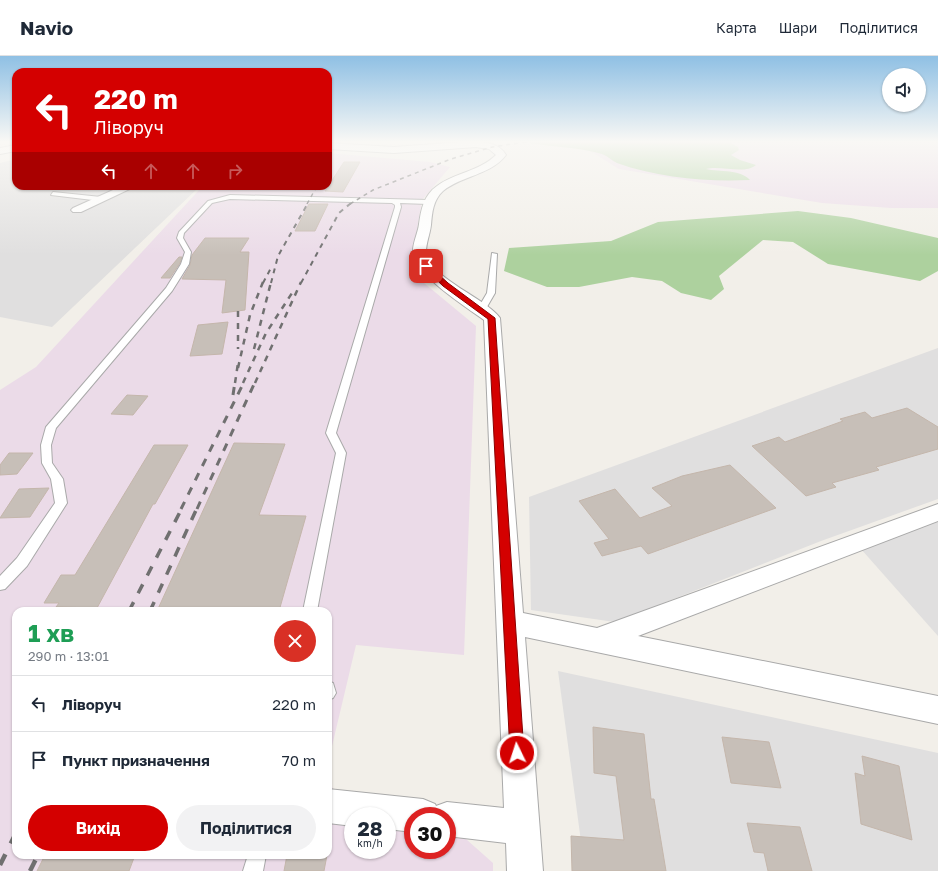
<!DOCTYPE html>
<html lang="uk">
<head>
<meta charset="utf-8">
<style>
  :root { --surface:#fff; --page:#f2f2f3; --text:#1f2937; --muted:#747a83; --line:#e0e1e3; --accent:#d40000 }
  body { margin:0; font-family:"Golos Text",sans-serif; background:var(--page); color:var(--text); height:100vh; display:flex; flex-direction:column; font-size:15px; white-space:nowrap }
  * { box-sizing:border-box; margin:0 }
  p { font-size:13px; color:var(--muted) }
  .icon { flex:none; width:22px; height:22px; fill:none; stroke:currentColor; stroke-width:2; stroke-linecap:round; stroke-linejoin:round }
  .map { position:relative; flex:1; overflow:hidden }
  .side { position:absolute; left:12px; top:551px; width:320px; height:252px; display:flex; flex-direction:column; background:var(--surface); border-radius:12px; box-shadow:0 1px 3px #0004 }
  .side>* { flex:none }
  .top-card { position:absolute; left:12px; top:12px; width:320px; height:122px; border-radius:12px; box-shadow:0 1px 3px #0004; background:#d40000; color:#fff; overflow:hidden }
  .tools { position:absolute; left:882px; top:12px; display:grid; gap:8px }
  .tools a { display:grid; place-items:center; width:44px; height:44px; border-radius:50%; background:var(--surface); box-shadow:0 1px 3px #0004; font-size:20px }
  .speed { position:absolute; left:344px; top:751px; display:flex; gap:8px; font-size:20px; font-weight:700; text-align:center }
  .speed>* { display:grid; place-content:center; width:52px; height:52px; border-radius:50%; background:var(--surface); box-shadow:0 1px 3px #0004; line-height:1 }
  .speed small { font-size:10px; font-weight:400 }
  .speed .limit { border:6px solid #d22; background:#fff; color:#111 }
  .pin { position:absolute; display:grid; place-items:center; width:34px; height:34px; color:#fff; margin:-17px; border-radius:8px; box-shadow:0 2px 6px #0006 }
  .me { position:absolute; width:44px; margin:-22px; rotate:356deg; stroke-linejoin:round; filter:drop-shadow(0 0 3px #0008) }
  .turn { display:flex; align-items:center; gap:14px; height:84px; padding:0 16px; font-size:18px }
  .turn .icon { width:52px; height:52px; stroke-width:2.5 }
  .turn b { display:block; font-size:28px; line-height:34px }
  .lanes { display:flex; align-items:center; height:38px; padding:0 16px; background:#0003; justify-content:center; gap:20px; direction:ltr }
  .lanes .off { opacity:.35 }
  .round { display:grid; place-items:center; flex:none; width:42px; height:42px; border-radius:21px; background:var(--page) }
  .overview { display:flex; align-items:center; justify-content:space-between; height:68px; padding:0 16px }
  h1 { font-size:24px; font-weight:700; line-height:30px; color:#1e9e55 }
  .button { display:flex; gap:8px; margin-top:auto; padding:8px 16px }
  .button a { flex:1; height:46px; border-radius:24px; background:var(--accent); color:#fff; font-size:16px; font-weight:700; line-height:46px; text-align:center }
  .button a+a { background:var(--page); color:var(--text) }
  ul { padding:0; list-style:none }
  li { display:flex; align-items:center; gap:12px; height:56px; padding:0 16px; border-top:1px solid var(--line) }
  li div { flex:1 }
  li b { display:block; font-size:15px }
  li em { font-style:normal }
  header { display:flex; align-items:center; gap:24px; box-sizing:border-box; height:56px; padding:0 20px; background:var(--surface); border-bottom:1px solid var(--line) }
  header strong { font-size:19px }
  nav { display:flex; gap:22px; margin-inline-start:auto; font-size:14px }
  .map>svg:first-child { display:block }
  .residential { fill:#e0dfdf }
  .industrial { fill:#ebdbe8 }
  .forest { fill:#add19e }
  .building { fill:#c7bfb8; stroke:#c4b6ab }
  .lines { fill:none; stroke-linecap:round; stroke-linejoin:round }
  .service-casing { stroke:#a9a9a9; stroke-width:2 }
  .minor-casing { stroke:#a9a9a9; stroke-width:2 }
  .service { fill:#fff; fill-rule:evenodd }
  .minor { fill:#fff; fill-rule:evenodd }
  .rail-far5 { stroke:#707070; stroke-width:1.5; stroke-dasharray:4 4; stroke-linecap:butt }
  .rail-far4 { stroke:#707070; stroke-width:2; stroke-dasharray:5 5; stroke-linecap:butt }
  .rail-far3 { stroke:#707070; stroke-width:2.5; stroke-dasharray:6 6; stroke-linecap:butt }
  .rail-far2 { stroke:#707070; stroke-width:3; stroke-dasharray:8 8; stroke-linecap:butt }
  .rail-far1 { stroke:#707070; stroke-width:3.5; stroke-dasharray:10 10; stroke-linecap:butt }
  .rail { stroke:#707070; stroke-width:4.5; stroke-dasharray:12 12; stroke-linecap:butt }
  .route { fill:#d40000; stroke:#8a0000 }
</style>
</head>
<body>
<header>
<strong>Navio</strong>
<nav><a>Карта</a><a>Шари</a><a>Поділитися</a></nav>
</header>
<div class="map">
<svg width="938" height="815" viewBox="0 0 938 815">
  <rect width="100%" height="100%" fill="#f2efe9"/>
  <g class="residential">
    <path d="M16,103V130H204L198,132L52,271L0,261V107Z"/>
    <path d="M938,292V443L821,485L615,566L531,554L529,441Z"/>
    <path d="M938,463V580L861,493Z"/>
    <path d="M558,615L938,697V815H585Z"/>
  </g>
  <g class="industrial">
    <path d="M574,85H938V152H891L822,147L619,113Z"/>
    <path d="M328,97L430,106L450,111L422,144L409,221L418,222L476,270L464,599L356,589L328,707V555H16V799H328V721L333,733L330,762L353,765V794H387V768L413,771V794H447V775L458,776L493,807V815H0V334L36,311L200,133L209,130H328Z"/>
  </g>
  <g class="forest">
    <path d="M540,85H727L738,91L739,94L731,99L740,104L756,109C744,119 721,109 706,113C720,116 740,113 750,124C707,126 659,122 617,107C612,105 608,100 602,98C579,91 553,91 529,87Z"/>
    <path d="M798,155L851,162L938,182V215L920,225L828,208L793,186L763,184L719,220L724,233L711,244L681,237L662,225L632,221L579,231H547L504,215L509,192L611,185L658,166Z"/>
  </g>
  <g class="building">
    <path d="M344,106H360L343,136L325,135Z"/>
    <path d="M309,148H328L315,175H295Z"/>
    <path d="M205,182H249L240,196H249L245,254L222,257L226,224L182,223L190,209L192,199Z"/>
    <path d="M179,201H182L180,207L170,222H161Z"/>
    <path d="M228,266L222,298L190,300L198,269Z"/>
    <path d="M127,339L148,340L133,359L111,358Z"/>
    <path d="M907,352L938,371V393L876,411L879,414L832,427L836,431L806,440L752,390L779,381L785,386L843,365L840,363L865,356L872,362Z"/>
    <path d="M234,387L285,388L259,459L306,460L279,555H157Z"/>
    <path d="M154,389H188L155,448H153L97,552L56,551L59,547H44L61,519H75Z"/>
    <path d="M9,397H33L17,418L0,419V409Z"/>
    <path d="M730,409L776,452L648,498L641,490L602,500L594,487L609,483L579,445L615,433L640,462L672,450L652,432L682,420Z"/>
    <path d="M49,432L30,461L0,462L19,433Z"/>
    <path d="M593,671L644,678L651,743H654L666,815H572L571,780L624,784L616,720L594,717Z"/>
    <path d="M722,681L769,686L781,732L731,727Z"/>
    <path d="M862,700L899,710L912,784L861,768L855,717L865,720Z"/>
    <path d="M747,767L800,771L812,815H768L764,797L754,796Z"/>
    <path d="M45,799H135L129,815H37Z"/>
    <path d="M287,799H327L324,815H284Z"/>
  </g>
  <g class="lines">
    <defs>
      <g id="service">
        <path d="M53,136L101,141L104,143L101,145L51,139Z"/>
        <path d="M230,139L428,144L431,146L428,148L400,147L401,151L336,377L346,397L317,555H303L336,397L326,377L395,151V149L392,147L230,143L212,147L184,177L183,182L191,196L189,208L172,235L56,372L51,389L52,407L63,423L67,447L27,510L5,533L0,534V520L17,502L55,447L51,423L42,407L41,389L46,371L166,232L181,208L185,196L177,182L179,176L208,145Z"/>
        <path d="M492,197L497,198L495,237L484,256H481L477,254L487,237Z"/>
        <path d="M328,625L333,627L336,637L333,642L328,644Z"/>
        <path d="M248,799H266L263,815H243Z"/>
      </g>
      <g id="minor">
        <path d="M476,85C488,87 500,88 506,99C491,119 461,120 443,135C433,144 432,157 431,169C430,178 426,187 426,196C428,221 487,243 500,262L523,557L597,572L938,448V465L638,580L938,640V668L525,581L543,815H507L506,787L447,780V760H413V776L387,773V760H353V770L328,767V733L423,743L435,748L436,750L447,746L504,752L484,264C466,251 417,220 413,198C412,188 418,177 419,168C421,153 424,139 437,130C454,117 480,115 496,99L489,93L476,91L394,97L328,93V87L394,91Z"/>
        <path d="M16,89V95L0,98V92Z"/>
        <path d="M122,130H136L81,156H73L71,154L73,152Z"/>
      </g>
    </defs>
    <use href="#service" class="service-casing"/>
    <use href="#minor" class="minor-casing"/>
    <use href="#service" class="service"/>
    <use href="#minor" class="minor"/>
    <g class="rail-far5">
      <path d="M328,113L331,107"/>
      <path d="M307,148L317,130"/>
      <path d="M350,148L373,134L451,103L492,91L532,85"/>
    </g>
    <g class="rail-far4">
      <path d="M263,227L272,210"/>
      <path d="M271,227L278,200L308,147"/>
      <path d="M301,227L339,157L351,147"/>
    </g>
    <g class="rail-far3">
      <path d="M238,255V293"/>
      <path d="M254,293L271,226"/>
      <path d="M238,312L250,259L263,226"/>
      <path d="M235,327L238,307"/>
      <path d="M243,327L266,277L294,234"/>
      <path d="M255,327L301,226"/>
    </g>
    <g class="rail-far2">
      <path d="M233,339L235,326"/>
      <path d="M181,453L244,326"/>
      <path d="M197,453L255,326"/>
    </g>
    <g class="rail-far1">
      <path d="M129,555L182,452"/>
      <path d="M150,555L197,452"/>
    </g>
    <g class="rail">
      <path d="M0,809L16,777"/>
      <path d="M30,815L38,799"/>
    </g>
  </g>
  <linearGradient id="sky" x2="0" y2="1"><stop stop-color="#8fc0e4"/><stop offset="0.43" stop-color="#f9f8f5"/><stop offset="1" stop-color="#f9f8f5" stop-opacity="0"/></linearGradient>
  <rect width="938" height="199" fill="url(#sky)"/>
  <path class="route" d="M424,209H428L448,227L495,262L524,697L522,702L517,704L512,702L510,697L488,263L443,230L424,212Z"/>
</svg>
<div class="tools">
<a><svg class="icon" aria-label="sound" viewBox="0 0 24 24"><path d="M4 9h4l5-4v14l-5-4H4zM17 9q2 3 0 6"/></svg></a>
</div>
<div class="speed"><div>28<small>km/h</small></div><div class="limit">30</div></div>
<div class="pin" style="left:426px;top:210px;background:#d93025"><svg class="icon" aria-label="arrive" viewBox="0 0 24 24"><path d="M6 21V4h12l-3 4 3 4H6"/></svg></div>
<svg class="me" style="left:517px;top:697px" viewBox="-20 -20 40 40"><circle r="17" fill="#d40000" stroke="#fff" stroke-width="3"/><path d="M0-11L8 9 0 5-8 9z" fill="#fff"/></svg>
<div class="top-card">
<div class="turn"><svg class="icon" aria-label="left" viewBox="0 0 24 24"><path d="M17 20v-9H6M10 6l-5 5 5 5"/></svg><div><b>220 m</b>Ліворуч</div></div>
<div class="lanes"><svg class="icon" aria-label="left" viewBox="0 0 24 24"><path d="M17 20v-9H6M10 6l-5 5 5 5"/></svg><svg class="icon off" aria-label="ahead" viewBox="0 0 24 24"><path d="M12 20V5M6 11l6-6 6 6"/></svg><svg class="icon off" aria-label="ahead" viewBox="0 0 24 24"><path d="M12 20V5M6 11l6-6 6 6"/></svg><svg class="icon off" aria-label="right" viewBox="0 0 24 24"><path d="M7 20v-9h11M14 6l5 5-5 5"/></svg></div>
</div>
<section class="side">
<div class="overview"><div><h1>1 хв</h1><p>290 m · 13:01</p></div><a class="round" style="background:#d93025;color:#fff"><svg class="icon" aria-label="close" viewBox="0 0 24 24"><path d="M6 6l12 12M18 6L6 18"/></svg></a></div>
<ul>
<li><svg class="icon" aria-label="left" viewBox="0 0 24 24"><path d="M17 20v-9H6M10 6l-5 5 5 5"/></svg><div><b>Ліворуч</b></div><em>220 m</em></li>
<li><svg class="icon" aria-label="arrive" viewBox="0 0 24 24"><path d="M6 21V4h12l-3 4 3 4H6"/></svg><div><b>Пункт призначення</b></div><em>70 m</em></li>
</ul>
<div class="button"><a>Вихід</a><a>Поділитися</a></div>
</section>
</div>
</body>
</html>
